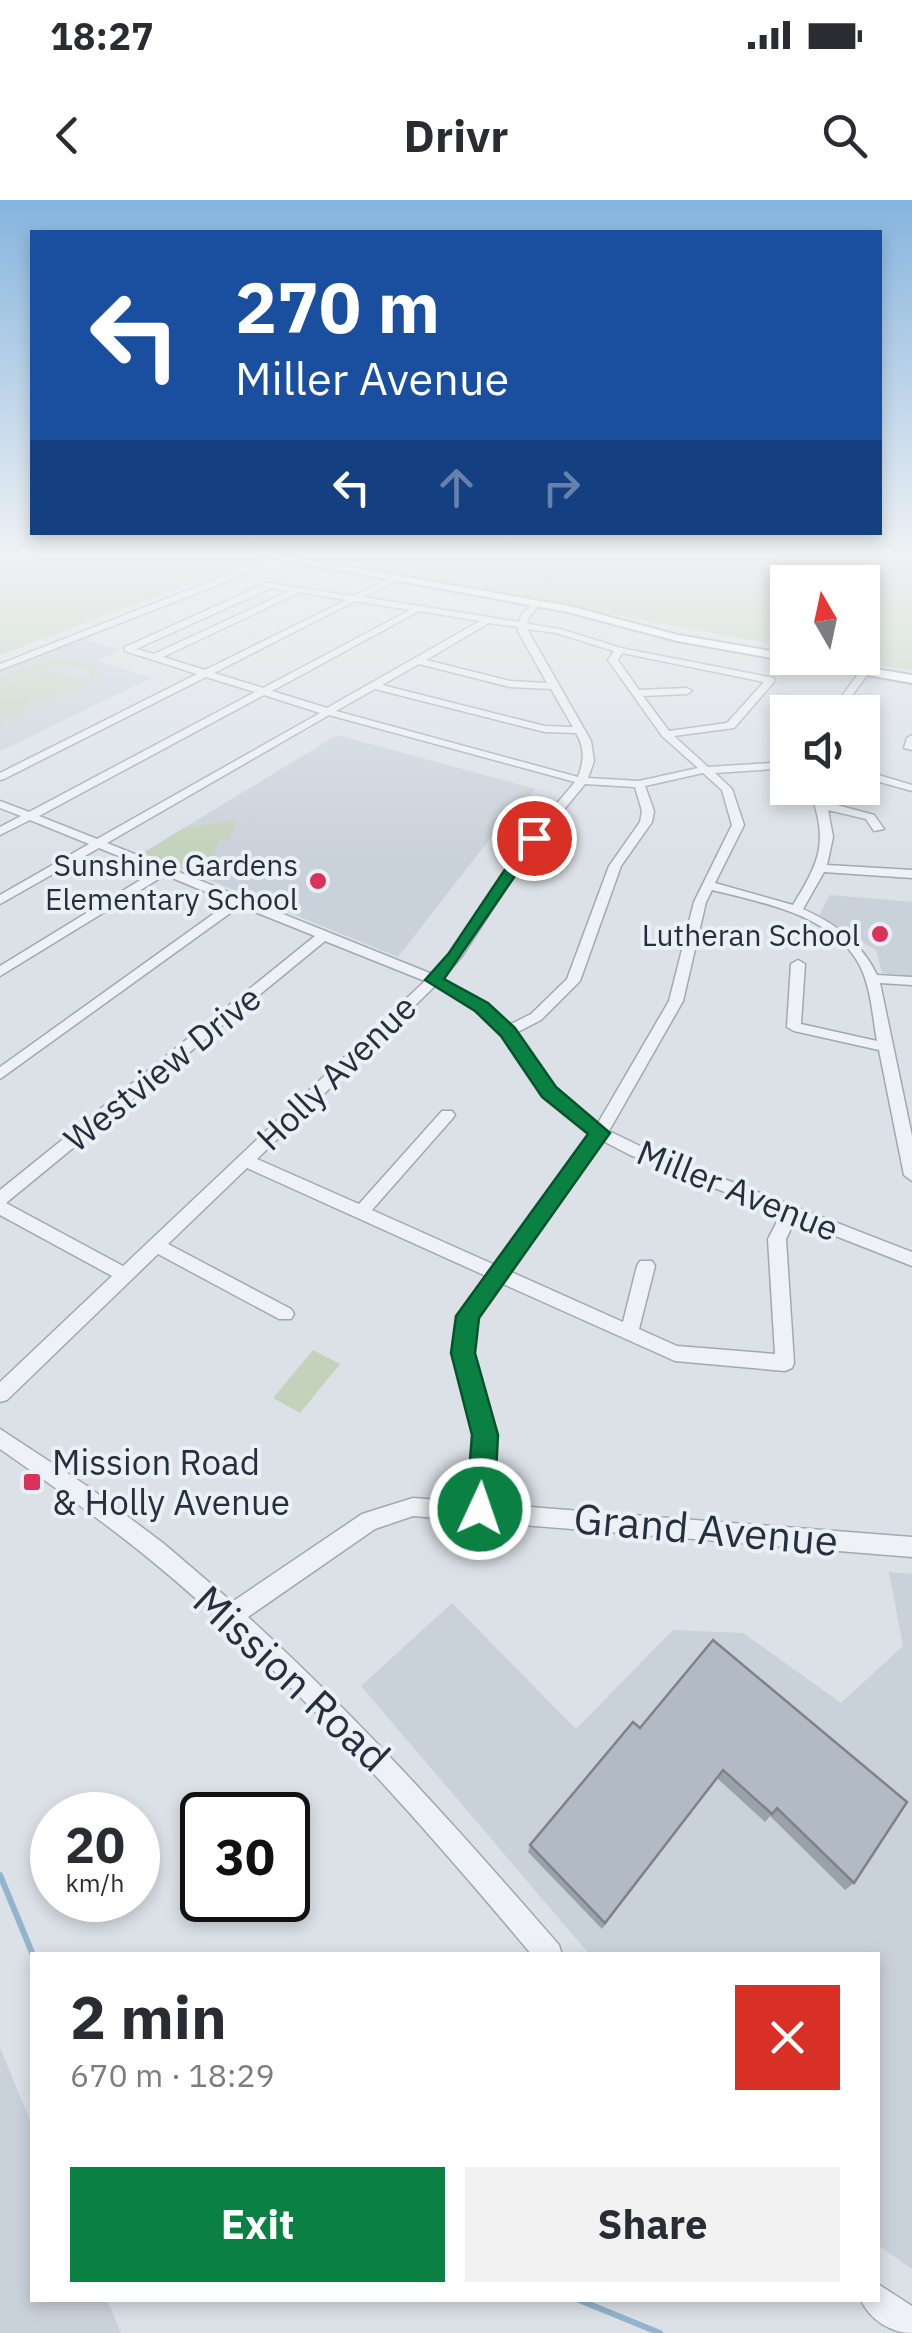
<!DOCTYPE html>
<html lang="en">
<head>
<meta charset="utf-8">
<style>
  :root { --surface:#fff; --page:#f2f2f3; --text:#2b2b33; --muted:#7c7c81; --accent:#0b8043 }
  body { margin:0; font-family:"IBM Plex Sans",sans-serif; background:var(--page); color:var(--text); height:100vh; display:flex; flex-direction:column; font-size:38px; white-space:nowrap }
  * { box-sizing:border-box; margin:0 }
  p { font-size:32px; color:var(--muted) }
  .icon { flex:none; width:55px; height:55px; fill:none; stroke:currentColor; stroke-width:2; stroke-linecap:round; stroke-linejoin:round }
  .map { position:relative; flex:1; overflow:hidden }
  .sheet { position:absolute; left:30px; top:1752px; width:850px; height:350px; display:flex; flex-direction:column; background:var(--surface); border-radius:0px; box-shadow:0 5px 15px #0003 }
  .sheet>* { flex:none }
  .guide { position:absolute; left:30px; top:30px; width:852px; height:305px; border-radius:0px; box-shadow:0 5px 15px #0003; background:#1a4fa0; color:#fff; overflow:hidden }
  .needle { width:65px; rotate:351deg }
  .buttons { position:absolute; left:770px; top:365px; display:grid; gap:20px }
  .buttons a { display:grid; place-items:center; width:110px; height:110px; border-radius:0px; background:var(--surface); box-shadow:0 5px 15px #0003; font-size:50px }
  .speed { position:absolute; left:30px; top:1592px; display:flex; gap:20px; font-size:50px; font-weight:700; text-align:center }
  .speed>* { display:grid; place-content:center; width:130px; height:130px; border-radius:50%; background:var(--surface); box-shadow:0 5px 15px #0003; line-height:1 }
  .speed small { font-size:25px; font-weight:400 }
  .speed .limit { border:5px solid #111; border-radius:15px; background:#fff; color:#111 }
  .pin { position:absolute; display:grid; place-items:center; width:85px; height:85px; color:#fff; margin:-42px; border:5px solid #fff; border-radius:50%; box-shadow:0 2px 10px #0007 }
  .me { position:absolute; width:110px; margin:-55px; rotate:3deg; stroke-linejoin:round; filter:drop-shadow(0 0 8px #0008) }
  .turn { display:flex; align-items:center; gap:35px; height:210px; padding:0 40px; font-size:45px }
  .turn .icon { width:130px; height:130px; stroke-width:2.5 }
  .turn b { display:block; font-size:70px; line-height:85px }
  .lanes { display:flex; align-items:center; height:95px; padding:0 40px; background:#0003; justify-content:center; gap:50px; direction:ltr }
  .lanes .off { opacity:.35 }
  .round { display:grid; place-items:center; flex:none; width:105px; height:105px; border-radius:0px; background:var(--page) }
  .headline { display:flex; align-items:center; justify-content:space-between; height:170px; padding:0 40px }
  h1 { font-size:60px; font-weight:800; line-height:75px }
  .button { display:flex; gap:20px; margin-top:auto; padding:20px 40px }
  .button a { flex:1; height:115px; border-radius:0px; background:var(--accent); color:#fff; font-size:40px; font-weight:800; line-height:115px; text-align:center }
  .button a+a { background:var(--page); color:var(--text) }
  .status { display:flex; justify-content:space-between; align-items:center; height:70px; padding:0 50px; background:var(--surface); direction:ltr }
  .status svg { height:28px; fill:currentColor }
  header { display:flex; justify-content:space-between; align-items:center; height:130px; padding:0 40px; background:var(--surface); font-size:45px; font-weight:800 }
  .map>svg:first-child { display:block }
  .built { fill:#c9d1da }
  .green { fill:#c3d2bb }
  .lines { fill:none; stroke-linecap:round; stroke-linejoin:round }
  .stream-far1 { stroke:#92b4cc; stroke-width:2.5 }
  .stream { stroke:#92b4cc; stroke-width:6 }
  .minor-casing { stroke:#a0a8b1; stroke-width:3 }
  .major-casing { stroke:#99a7b4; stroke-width:4 }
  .minor { fill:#eef1f5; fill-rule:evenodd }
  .major { fill:#fff; fill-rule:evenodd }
  .wall { fill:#99a1a9 }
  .building { fill:#b2bbc5; stroke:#7d838a; stroke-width:2.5 }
  .route { fill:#0b8043; stroke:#07532c; stroke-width:2.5 }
  .poi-dot { fill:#db325c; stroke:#ebf0f5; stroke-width:4 }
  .labels { text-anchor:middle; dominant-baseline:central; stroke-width:8; stroke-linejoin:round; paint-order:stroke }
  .far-poi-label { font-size:30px; fill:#24303f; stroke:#ebf0f5; text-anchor:end }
  .street-label { font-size:35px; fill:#24303f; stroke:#ebf0f5 }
  .poi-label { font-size:35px; fill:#24303f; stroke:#ebf0f5; text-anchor:start }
  .near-street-label { font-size:42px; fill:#24303f; stroke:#ebf0f5 }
</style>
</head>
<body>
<div class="status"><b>18:27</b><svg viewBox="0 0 49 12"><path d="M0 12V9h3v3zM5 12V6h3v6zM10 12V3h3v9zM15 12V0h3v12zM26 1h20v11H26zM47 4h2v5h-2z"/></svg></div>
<header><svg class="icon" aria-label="back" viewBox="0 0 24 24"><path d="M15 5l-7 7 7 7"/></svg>Drivr<svg class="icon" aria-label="search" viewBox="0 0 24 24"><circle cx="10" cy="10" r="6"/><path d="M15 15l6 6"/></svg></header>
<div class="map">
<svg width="912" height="2133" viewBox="0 0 912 2133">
  <rect width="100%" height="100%" fill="#dbe1e7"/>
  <g class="built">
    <path d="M82,439L119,450L97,461L151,478L0,551V471Z"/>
    <path d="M337,535L536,589L502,623L398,757L143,653Z"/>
    <path d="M830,695L912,702V776L882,773L876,750L818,717Z"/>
    <path d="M889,1372L912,1374V2069L878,2045V1755H590L361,1486L452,1403L576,1529L673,1430L743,1433L841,1503L903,1446Z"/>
    <path d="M0,1848L32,1925V2100H107L121,2133H0Z"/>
  </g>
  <g class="green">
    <path d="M0,358H244L241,364L0,455Z"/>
    <path d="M313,358H912V471L842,458H862V382H788L787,447Z"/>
    <path d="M57,457L94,466L99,478L0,524V520L91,478L87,468L51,465L0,484V479Z"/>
    <path d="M47,469L80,482L0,515V488Z"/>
    <path d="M238,620L228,640H220L207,663H202L192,673L143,653L184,628Z"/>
    <path d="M313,1150L340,1164L300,1213L273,1198Z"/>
  </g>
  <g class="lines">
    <path class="stream-far1" d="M545,388L560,365L558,358"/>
    <g class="stream">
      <path d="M0,1675L33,1755"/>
      <path d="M579,2100L660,2133"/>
    </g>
    <defs>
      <g id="minor">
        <path d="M259,358H269L238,377L0,470V464L232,373Z"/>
        <path d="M395,376L398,380L363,397L519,422L522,414L537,400L541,403L529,417L528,424L560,429L621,448L774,478V482L734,528L674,536L708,567L788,562V568L715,573L732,589L744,625L715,683L793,705C822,658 828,640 809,588H819L826,602L874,615L884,629L874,631L866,619L828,610L833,637L827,665L912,670V678L824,672L803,709C836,724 861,742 877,775L912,777V785L880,783L912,936V981L904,975L879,850L794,831L787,827L791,764L798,760L805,764L801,824L877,841C872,814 871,782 856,759C827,714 760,702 712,690L706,702L683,801L609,931L642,947L912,1052V1066L795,1020L786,1039L794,1163L792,1168L785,1171L675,1161L501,1083L476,1118L472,1153L495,1235L491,1304L912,1337V1357L413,1316L375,1329L248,1417C360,1519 460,1631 559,1745L562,1755H532C413,1613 290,1474 147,1357C100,1319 50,1284 0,1249V1229L87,1286L163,1343L232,1402L362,1314L413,1298L470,1302L475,1235L454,1153L458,1116L486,1076L247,968L168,1044L291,1109L294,1114L291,1119H279L158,1054L7,1200L0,1202V1182L112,1076L0,1015V990L315,736L240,706L0,879V867L230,702L165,675L0,776V766L155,671L99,648L0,704V695L89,644L30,620L0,635V627L21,616L0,608V601L29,612L255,492L206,477L4,579L0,580V573L197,474L125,451V447L267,383L353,396ZM271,388L290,391L154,454L136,449ZM300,392L346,400L205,470L163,457ZM355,401L410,410L263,488L214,473ZM419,411L480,421L327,508L272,491ZM489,423L518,427V431L547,483L510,481L426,460ZM527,429L556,433L614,451L608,460L662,536L698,568L639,581L588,578L594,561L591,541ZM622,453L764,482L727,523L669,531L643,496L687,494L692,491L687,488L639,490L618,460ZM419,464L510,487L551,489L573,527L545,526L382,485ZM375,489L545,532L576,533C585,548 584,561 578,577L336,511ZM264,495L320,513L97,639L39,616ZM329,515L575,582L521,646L450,754L432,774L107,643ZM703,573L722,590L732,625L694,702L669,801L598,923L554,888L516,833L541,820L580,781L621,666L652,622L654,611L645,586ZM585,584L635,587L642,611L640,622L609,666L567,779L531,814L509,825L486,804L442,779L462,756L530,651ZM325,741L425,781L123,1066L6,1003ZM435,786L476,810L503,835L544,896L591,934L495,1065L372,1010L452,919L455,915L452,911H442L359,1004L257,959ZM603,941L630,955L781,1014L768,1039L775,1154L677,1146L639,1129L655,1066L652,1061H640L637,1066L623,1122L509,1071Z"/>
        <path d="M862,469L870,471L840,512H830Z"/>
        <path d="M912,535V550L904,548L907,538Z"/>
        <path d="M862,570L912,585V591L862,577Z"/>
        <path d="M878,2084L912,2106V2133C891,2133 870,2120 861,2100H878Z"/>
      </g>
      <path id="major" d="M274,358H298L569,406L678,435L788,454V458H809L912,475V483L677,441L568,412Z"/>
    </defs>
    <use href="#minor" class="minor-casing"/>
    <use href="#major" class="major-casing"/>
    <use href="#minor" class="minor"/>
    <use href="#major" class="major"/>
  </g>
  <path class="wall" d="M713,1440L854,1683L845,1690L770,1616L765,1622L717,1578L602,1729L528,1652L530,1645L640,1528Z"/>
  <path class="building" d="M713,1440L907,1602L854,1683L777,1608L772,1614L723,1570L605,1723L530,1645L633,1522L640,1528Z"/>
  <linearGradient id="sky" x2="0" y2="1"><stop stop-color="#85b4dd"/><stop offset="0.54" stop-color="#eff2f4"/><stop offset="1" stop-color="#eff2f4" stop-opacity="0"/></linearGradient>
  <rect width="912" height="657" fill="url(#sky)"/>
  <path class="route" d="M528,635L541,638L444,779L488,803L515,828L556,887L610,933L479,1118L475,1153L498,1235L494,1309L490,1318L480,1321L470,1318L466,1309L472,1235L451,1153L456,1116L588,934L542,897L501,836L475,811L425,780L449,753Z"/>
  <g class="poi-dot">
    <circle cx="318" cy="681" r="10"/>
    <circle cx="880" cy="734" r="10"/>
    <rect x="22" y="1272" width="20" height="20" rx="5"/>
  </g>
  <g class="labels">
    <g class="far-poi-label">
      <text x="298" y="664">Sunshine Gardens<tspan x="298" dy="34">Elementary School</tspan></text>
      <text x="860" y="734">Lutheran School</text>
    </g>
    <g class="street-label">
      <text transform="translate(162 868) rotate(-39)">Westview Drive</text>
      <text transform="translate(336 872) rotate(-44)">Holly Avenue</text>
      <text transform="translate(738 990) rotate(22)">Miller Avenue</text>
    </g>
    <g class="poi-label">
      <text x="52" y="1262">Mission Road<tspan x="52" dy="40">&amp; Holly Avenue</tspan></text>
    </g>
    <g class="near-street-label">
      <text transform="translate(706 1329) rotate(5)">Grand Avenue</text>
      <text transform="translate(292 1478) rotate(43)">Mission Road</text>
    </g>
  </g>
</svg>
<div class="buttons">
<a><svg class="needle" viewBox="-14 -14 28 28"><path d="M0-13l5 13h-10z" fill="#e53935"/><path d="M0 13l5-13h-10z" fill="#7c7c81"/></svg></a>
<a><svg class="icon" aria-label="sound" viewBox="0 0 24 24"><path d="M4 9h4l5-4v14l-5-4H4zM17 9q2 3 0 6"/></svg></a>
</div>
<div class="speed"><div>20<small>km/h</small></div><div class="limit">30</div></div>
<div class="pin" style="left:534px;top:638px;background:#d93025"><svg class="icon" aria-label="arrive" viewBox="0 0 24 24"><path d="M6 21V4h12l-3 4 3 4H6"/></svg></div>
<svg class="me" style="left:480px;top:1309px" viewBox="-20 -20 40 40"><circle r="17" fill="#0b8043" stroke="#fff" stroke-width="3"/><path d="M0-11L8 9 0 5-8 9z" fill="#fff"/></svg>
<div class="guide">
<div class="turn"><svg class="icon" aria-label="left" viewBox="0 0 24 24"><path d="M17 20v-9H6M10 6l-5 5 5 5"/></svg><div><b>270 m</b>Miller Avenue</div></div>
<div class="lanes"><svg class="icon" aria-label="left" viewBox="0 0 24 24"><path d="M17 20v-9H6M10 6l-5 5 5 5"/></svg><svg class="icon off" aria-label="ahead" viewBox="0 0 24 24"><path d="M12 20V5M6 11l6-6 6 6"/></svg><svg class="icon off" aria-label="right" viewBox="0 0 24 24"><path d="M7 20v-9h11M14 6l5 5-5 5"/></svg></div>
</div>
<section class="sheet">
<div class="headline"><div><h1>2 min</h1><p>670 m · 18:29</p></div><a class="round" style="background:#d93025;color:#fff"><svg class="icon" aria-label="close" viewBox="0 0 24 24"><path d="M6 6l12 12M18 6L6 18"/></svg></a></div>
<div class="button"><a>Exit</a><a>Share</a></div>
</section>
</div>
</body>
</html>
